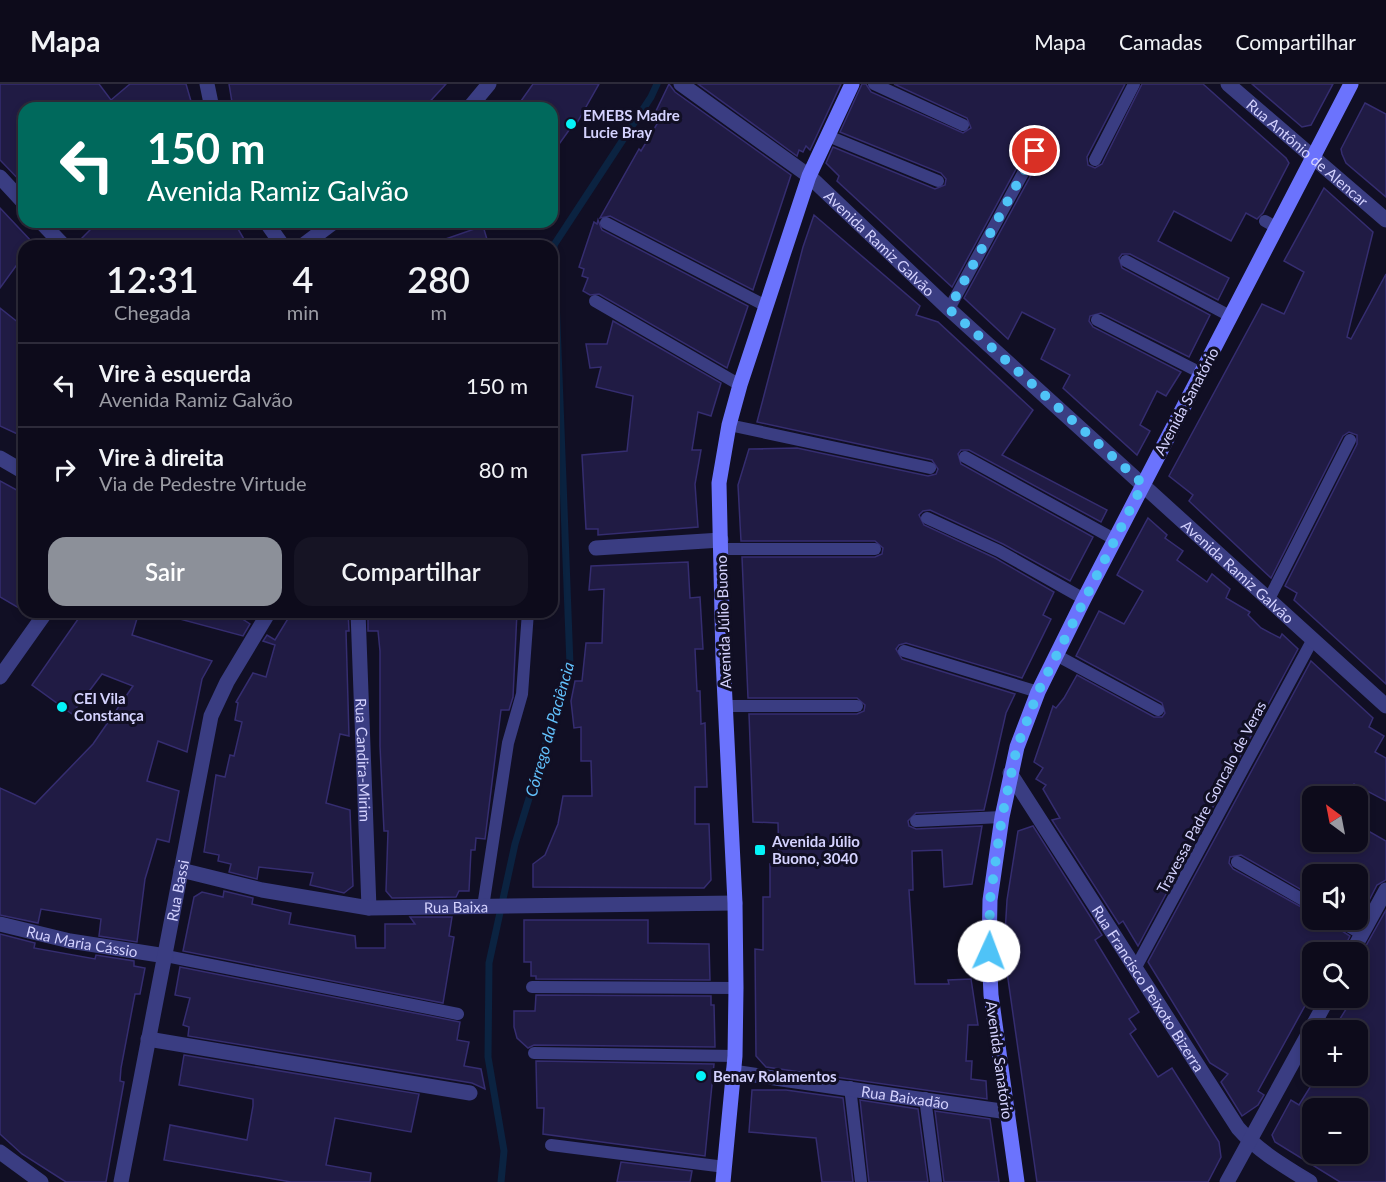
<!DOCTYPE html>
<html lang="pt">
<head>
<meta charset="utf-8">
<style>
  :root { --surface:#0d0b1b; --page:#161424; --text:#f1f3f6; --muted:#9a9ba3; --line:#2d2b3a; --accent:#8c9099 }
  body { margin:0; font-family:Lato,sans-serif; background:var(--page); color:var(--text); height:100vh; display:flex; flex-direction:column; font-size:22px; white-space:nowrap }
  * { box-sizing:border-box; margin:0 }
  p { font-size:20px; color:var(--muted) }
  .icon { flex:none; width:33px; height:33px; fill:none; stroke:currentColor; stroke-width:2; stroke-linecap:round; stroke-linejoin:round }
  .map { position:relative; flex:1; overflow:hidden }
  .drawer { position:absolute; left:18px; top:156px; width:540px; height:378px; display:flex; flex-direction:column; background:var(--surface); border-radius:18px; box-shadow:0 3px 9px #0003,0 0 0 2px var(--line) }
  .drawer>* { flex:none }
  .banner { position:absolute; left:18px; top:18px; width:540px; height:126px; border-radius:18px; box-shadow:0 3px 9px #0003,0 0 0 2px var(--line); background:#00695c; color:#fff; overflow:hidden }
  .needle { width:39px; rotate:328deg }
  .controls { position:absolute; left:1302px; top:702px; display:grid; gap:12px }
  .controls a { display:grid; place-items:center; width:66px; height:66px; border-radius:12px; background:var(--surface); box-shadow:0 3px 9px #0003,0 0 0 2px var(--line); font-size:30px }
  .pin { position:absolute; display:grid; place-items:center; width:51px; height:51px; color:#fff; margin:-26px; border:3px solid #fff; border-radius:50%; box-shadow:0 2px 6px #0007 }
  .me { position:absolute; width:66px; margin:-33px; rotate:2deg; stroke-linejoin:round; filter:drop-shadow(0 0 4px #0008) }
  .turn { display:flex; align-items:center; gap:21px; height:126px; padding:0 30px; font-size:27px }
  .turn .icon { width:78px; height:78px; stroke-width:2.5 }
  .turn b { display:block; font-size:42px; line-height:51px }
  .eta { display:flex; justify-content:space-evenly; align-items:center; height:102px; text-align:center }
  .eta b { font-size:36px; font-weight:600; line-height:42px }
  .cta { display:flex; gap:12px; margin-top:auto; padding:12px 30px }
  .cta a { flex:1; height:69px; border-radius:18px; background:var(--accent); color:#fff; font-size:24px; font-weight:600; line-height:69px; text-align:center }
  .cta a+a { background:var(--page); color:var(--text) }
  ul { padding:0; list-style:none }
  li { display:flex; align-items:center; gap:18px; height:84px; padding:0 30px; border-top:2px solid var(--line) }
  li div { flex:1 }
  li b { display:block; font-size:22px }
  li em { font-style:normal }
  header { display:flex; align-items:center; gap:36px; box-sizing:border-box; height:84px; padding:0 30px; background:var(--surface); border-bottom:2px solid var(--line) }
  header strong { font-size:28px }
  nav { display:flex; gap:33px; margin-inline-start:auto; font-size:21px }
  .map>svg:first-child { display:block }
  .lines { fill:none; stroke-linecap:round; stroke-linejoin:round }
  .stream { stroke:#0b2341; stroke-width:7 }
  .building { fill:#201b44; stroke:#352d70; stroke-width:1.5; fill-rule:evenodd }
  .lane { stroke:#3a3d82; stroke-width:12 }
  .street { stroke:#3a3d82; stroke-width:15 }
  .secondary { stroke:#6b73fd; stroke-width:15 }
  .route { stroke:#4fc3f7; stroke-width:10; stroke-dasharray:0 18 }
  .poi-dot { fill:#04f3f8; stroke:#110f24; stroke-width:2 }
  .labels { text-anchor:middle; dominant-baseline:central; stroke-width:6; stroke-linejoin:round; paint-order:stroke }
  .poi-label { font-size:15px; font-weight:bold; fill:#d4d2fe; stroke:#110f24; text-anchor:start }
  .street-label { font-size:15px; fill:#d4d2fe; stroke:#110f24 }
  .water-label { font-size:16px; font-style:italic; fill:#62c1fc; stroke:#110f24 }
</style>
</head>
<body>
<header>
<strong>Mapa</strong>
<nav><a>Mapa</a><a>Camadas</a><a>Compartilhar</a></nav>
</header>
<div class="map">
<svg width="1386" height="1098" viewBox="0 0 1386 1098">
  <rect width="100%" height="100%" fill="#110f24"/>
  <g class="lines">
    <path class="stream" d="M501,1098L504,1067L488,973L489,879L515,760L570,581L554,161L651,13L657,0"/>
  </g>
  <g class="building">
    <path d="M0,0H99L111,16L130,0H186L193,24H24V101L0,76Z"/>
    <path d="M229,0H446L424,24H233Z"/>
    <path d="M533,0H599L574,44L572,42L552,70V24H516Z"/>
    <path d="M669,0L675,8L791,91L753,206L610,132L600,134L639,65L641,67L660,35L654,31Z"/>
    <path d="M698,0H841L810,66L806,62L803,68L799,66L797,72Z"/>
    <path d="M862,0H866L871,8L963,49L971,44L967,34L894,0H1125L1087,73L1088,81L1095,84L1102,80L1142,0H1203L1286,74L1289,79L1263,129L1257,135L1246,129L1231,157L1174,127L1158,157L1229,194L1218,216L1130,170H1122L1119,174L1122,184L1210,231L1189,273L1101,229L1090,232L1089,237L1093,243L1181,288L1166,312L1157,307L1140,341L1150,347L1137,371L1063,304L1070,291L1041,275L1055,245L1022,228L1008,255L964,214L1042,71V62L1034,59L1028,63L952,203L837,97L839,92L826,79L833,63L935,105L945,101L946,95L941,89L840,48Z"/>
    <path d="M1252,0H1333L1311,41L1302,43Z"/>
    <path d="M1365,19L1386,30V113L1346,79L1342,70L1341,65Z"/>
    <path d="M1324,104L1373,148L1347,253L1351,255L1386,190V600L1294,516L1297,509L1285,502L1357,360V351L1349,348L1343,352L1271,494L1189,417L1193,411L1169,392L1262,220L1284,230L1304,188L1284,177Z"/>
    <path d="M0,124L33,159L24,162V171L0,204Z"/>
    <path d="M814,131L920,222L916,231L938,238L1033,326L1002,371L1107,426L1101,438L969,366H961L958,370L961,380L1093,453L1070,497L1003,460L930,426L923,427L919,431L924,441L995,474L1054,508L1043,531L1051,535L1022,594L906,559L899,561L896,565L902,575L1015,610L1006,629L984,726L916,729L908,737L909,742L916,745L982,742L972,800L944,803L942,766L912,767L913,806H909L915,900H949L948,896L971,895L978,941H968L966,977H972L971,995L986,997L987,1015L766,983L756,972L755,865L763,866V813H770V780L779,779L778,739L753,738L749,630H857L864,627L865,621L857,614H748L742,473H875L882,470L883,464L875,457H741L738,401L749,365L797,364L928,392L936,390L938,385L932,376L757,338L803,163Z"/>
    <path d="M598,136L602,146L748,222L727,284L599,210L590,211L583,207L588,194L582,192L584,185L579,183L594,138L597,140Z"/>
    <path d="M98,138H234L248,162H74Z"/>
    <path d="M483,142L489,162H434V159Z"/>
    <path d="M0,224L24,243V353L0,342Z"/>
    <path d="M613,237L721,299L711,332L698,328L692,366H701L695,400L698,443L598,451V445H586L582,371L627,367L633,312L596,303L601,283L590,284L586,260H607Z"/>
    <path d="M0,397L24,410V527L0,513Z"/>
    <path d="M1148,434L1167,451L1165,454L1183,467L1177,476L1207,498L1212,490L1230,505L1226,514L1250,528L1248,531L1261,544L1280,554L1282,550L1298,565L1138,862L1123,837L1119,840L1052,736L1060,734L1043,705L1046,701L1036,695L1043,684L1034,678L1053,622L1056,624L1064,614L1077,591L1154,633H1162L1165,629L1162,619L1076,572L1099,527L1124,540L1143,507L1117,491Z"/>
    <path d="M688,478L690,514L700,513L703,565H695L697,607H700L701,640L705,639L707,703H695V740H709L711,796L704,804L533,803V780L545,771L558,740L563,712H592L591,677H581V643L574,644L571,617L575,597H582L586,559H602L604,505L589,506L591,482Z"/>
    <path d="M83,528H139L132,551L212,577L202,595L187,668L158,657L147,697L179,707L169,758L157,755L145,795L137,858L99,852L101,835L41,825L38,839L0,831V704L35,720L93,660L133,602L102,590L72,630L32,601Z"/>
    <path d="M177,528H245L241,534L250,540L243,552L176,534Z"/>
    <path d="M292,528H348L349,547H346L349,652L340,650L326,719L350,726L353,802L344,809L310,801L313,789L259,783L257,795L229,788L231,780L218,777L219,771L204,768L216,691L225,693L230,671L234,672L242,638L235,636L238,619L236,618L253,589L266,593L275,561L263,557L267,551L275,556Z"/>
    <path d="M368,528H517L513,613L509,626H501L485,755L476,754L475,766H471L469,807H459L456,813L392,814L386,807L388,747H384L380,662V567L378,547H368Z"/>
    <path d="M1311,577L1373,634L1369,643L1384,652L1375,668L1386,674V717L1354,700L1347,712L1328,704L1324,712H1312V758H1358V741L1386,757V796L1377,801L1358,838V790H1312V812L1241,771L1230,773L1229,779L1233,785L1312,829V836H1325L1350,852L1342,868H1312V909L1258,1007L1264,1011L1258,1021L1242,1032L1221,998L1228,990L1210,979L1148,878Z"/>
    <path d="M1033,742L1102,851L1095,856L1139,928L1129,935L1136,945L1130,950L1158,993L1172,984L1219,1058L1221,1073L1208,1098H1037L1004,867L1007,816L1018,747Z"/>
    <path d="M224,807L253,814L252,820L291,829L289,840L355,852L356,864H385V840H415L410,833H452L449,852L454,853L443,919L183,867L194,813L202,808L223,813Z"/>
    <path d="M1386,826V1098H1340L1275,1058L1272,1051L1291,1016L1299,1021L1317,992H1358V946H1333L1353,914H1358V876ZM1312,1024H1358V1070H1312Z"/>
    <path d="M524,836H648V859L709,860L710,896L536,895V892H531V878H524Z"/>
    <path d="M0,850L35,859L34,864L95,875L96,871L134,877V882L145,884L140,910H135L121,984L120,997L124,998L106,1098H66L22,1070L0,1050Z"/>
    <path d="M180,883L460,938L457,956L469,958L464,982L481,985L485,1005L472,999L188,952L189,943L183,941L190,914L175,911Z"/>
    <path d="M536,911L711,912V921H714L715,963L534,961L528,964L517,954L514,943V927H535Z"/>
    <path d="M184,971L419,1010L411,1048L335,1034L326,1081L371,1089L370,1098H291L164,1076L170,1041L247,1056L253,1022V1015L179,1001Z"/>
    <path d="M536,977L714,980L705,1072L543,1050L544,1024H537Z"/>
    <path d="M752,1006H786L843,1014L853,1098H822L816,1054L749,1048Z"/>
    <path d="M860,1016L918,1025L928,1098H869Z"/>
    <path d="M935,1027L990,1035L999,1098H944Z"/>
    <path d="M621,1078L692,1087L690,1098H617Z"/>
  </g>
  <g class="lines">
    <g class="lane">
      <path d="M874,0L963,41"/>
      <path d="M828,52L938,97"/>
      <path d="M1095,76L1134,0"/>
      <path d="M1265,137L1276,143"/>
      <path d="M606,139L766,222"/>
      <path d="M1126,177L1230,232"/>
      <path d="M595,217L740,301"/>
      <path d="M949,225L1035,67"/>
      <path d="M1097,236L1201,289"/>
      <path d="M729,341L930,384"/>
      <path d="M965,373L1114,455"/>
      <path d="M927,434L999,467L1084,515"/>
      <path d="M721,465H875"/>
      <path d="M1269,515L1350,356"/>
      <path d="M904,567L1038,608"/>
      <path d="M1056,571L1158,626"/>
      <path d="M726,622H857"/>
      <path d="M916,737L1002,733"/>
      <path d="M1237,778L1312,821"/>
      <path d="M483,823L508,659L522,610L528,528"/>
      <path d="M1338,836L1362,850"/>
      <path d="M166,872L458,930"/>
      <path d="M1135,885L1313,555"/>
      <path d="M532,903L736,904"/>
      <path d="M534,969L735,972"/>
      <path d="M850,1003L861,1098"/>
      <path d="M925,1014L936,1098"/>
      <path d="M551,1061L725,1083"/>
    </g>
    <g class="street">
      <path d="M207,0L212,24"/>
      <path id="s1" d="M681,0L809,92L949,225L1386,622"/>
      <path id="s2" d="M1228,0L1386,136"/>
      <path d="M469,24L489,0"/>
      <path d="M0,93L24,119"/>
      <path d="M41,138L64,162"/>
      <path d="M266,138L283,162"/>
      <path d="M302,162L334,138"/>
      <path d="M0,374L24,388"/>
      <path d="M596,464L721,456"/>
      <path id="s3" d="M358,528L369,824"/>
      <path d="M0,593L46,528"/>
      <path id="s4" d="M1010,689L1238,1044C1258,1067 1284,1082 1310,1098"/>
      <path id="s5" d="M181,786L262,806L369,824L735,819"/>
      <path id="s6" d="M0,840L70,857L166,872"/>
      <path d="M1352,868L1386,806"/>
      <path d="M148,955L470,1009"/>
      <path id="s7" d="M733,988L1008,1028"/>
      <path d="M0,1068L41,1098"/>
      <path id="s8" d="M121,1098L211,632L227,598L269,528"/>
      <path d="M1227,1098L1328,914"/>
    </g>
    <g class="secondary">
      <path d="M723,1098L735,972L736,904L735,819L723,575L719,399L729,341L740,301L809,92L852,0"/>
      <path d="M1017,1098L991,911L989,867L990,816L1002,733L1017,663L1038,608L1084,515L1351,0"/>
    </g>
  </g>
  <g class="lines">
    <path class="route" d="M989,867L990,816L1002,733L1017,663L1038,608L1143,400L949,225L1035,67"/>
  </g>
  <g class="poi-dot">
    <circle cx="571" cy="40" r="6"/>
    <circle cx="62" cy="623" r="6"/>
    <rect x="754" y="760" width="12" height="12" rx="3"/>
    <circle cx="701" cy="992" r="6"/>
  </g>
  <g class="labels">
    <g class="poi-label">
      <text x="583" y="31">EMEBS Madre<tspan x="583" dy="17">Lucie Bray</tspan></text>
      <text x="74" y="614">CEI Vila<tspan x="74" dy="17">Constança</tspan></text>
      <text x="772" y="757">Avenida Júlio<tspan x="772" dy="17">Buono, 3040</tspan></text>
      <text x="713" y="992">Benav Rolamentos</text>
    </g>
    <g class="street-label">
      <text stroke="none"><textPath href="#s2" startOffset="105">Rua Antônio de Alencar</textPath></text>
      <text stroke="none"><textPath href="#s1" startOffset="255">Avenida Ramiz Galvão</textPath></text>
      <text transform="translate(1186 317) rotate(-62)">Avenida Sanatório</text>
      <text stroke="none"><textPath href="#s1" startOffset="741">Avenida Ramiz Galvão</textPath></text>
      <text transform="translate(723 538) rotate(-92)">Avenida Júlio Buono</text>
      <text stroke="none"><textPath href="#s3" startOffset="148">Rua Candira-Mirim</textPath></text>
      <text transform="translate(1211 713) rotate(-62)">Travessa Padre Goncalo de Veras</text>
      <text stroke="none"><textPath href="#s8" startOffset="297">Rua Bassi</textPath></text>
      <text stroke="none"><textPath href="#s5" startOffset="279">Rua Baixa</textPath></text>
      <text stroke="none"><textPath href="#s6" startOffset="84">Rua Maria Cássio</textPath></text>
      <text stroke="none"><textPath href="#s4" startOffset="256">Rua Francisco Peixoto Bizerra</textPath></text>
      <text transform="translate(1000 976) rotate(82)">Avenida Sanatório</text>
      <text stroke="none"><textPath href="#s7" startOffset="174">Rua Baixadão</textPath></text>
    </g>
    <g class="water-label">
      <text transform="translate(549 645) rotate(-74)">Córrego da Paciência</text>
    </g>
  </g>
</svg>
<div class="controls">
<a><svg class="needle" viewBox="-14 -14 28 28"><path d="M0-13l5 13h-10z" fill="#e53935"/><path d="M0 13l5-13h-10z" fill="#9a9ba3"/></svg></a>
<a><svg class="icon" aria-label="sound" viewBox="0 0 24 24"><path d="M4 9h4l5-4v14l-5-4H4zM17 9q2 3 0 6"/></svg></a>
<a><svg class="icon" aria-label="search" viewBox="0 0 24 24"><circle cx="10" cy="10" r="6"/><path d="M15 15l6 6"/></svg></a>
<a>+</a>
<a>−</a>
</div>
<div class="pin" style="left:1035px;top:67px;background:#d93025"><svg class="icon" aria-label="arrive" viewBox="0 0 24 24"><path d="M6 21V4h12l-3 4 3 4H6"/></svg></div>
<svg class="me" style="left:989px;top:867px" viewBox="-20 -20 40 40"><circle r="19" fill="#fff"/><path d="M0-13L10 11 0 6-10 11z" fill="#4fc3f7"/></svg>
<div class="banner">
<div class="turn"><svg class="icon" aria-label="left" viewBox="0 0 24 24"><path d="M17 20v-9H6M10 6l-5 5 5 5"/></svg><div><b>150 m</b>Avenida Ramiz Galvão</div></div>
</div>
<section class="drawer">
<div class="eta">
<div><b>12:31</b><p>Chegada</p></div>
<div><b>4</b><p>min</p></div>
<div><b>280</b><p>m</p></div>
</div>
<ul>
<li><svg class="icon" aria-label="left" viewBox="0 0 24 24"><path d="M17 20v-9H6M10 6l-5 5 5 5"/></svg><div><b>Vire à esquerda</b><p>Avenida Ramiz Galvão</p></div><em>150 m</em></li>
<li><svg class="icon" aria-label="right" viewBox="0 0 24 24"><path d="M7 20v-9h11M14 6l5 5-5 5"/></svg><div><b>Vire à direita</b><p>Via de Pedestre Virtude</p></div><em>80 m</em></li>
</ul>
<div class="cta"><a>Sair</a><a>Compartilhar</a></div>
</section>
</div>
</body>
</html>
